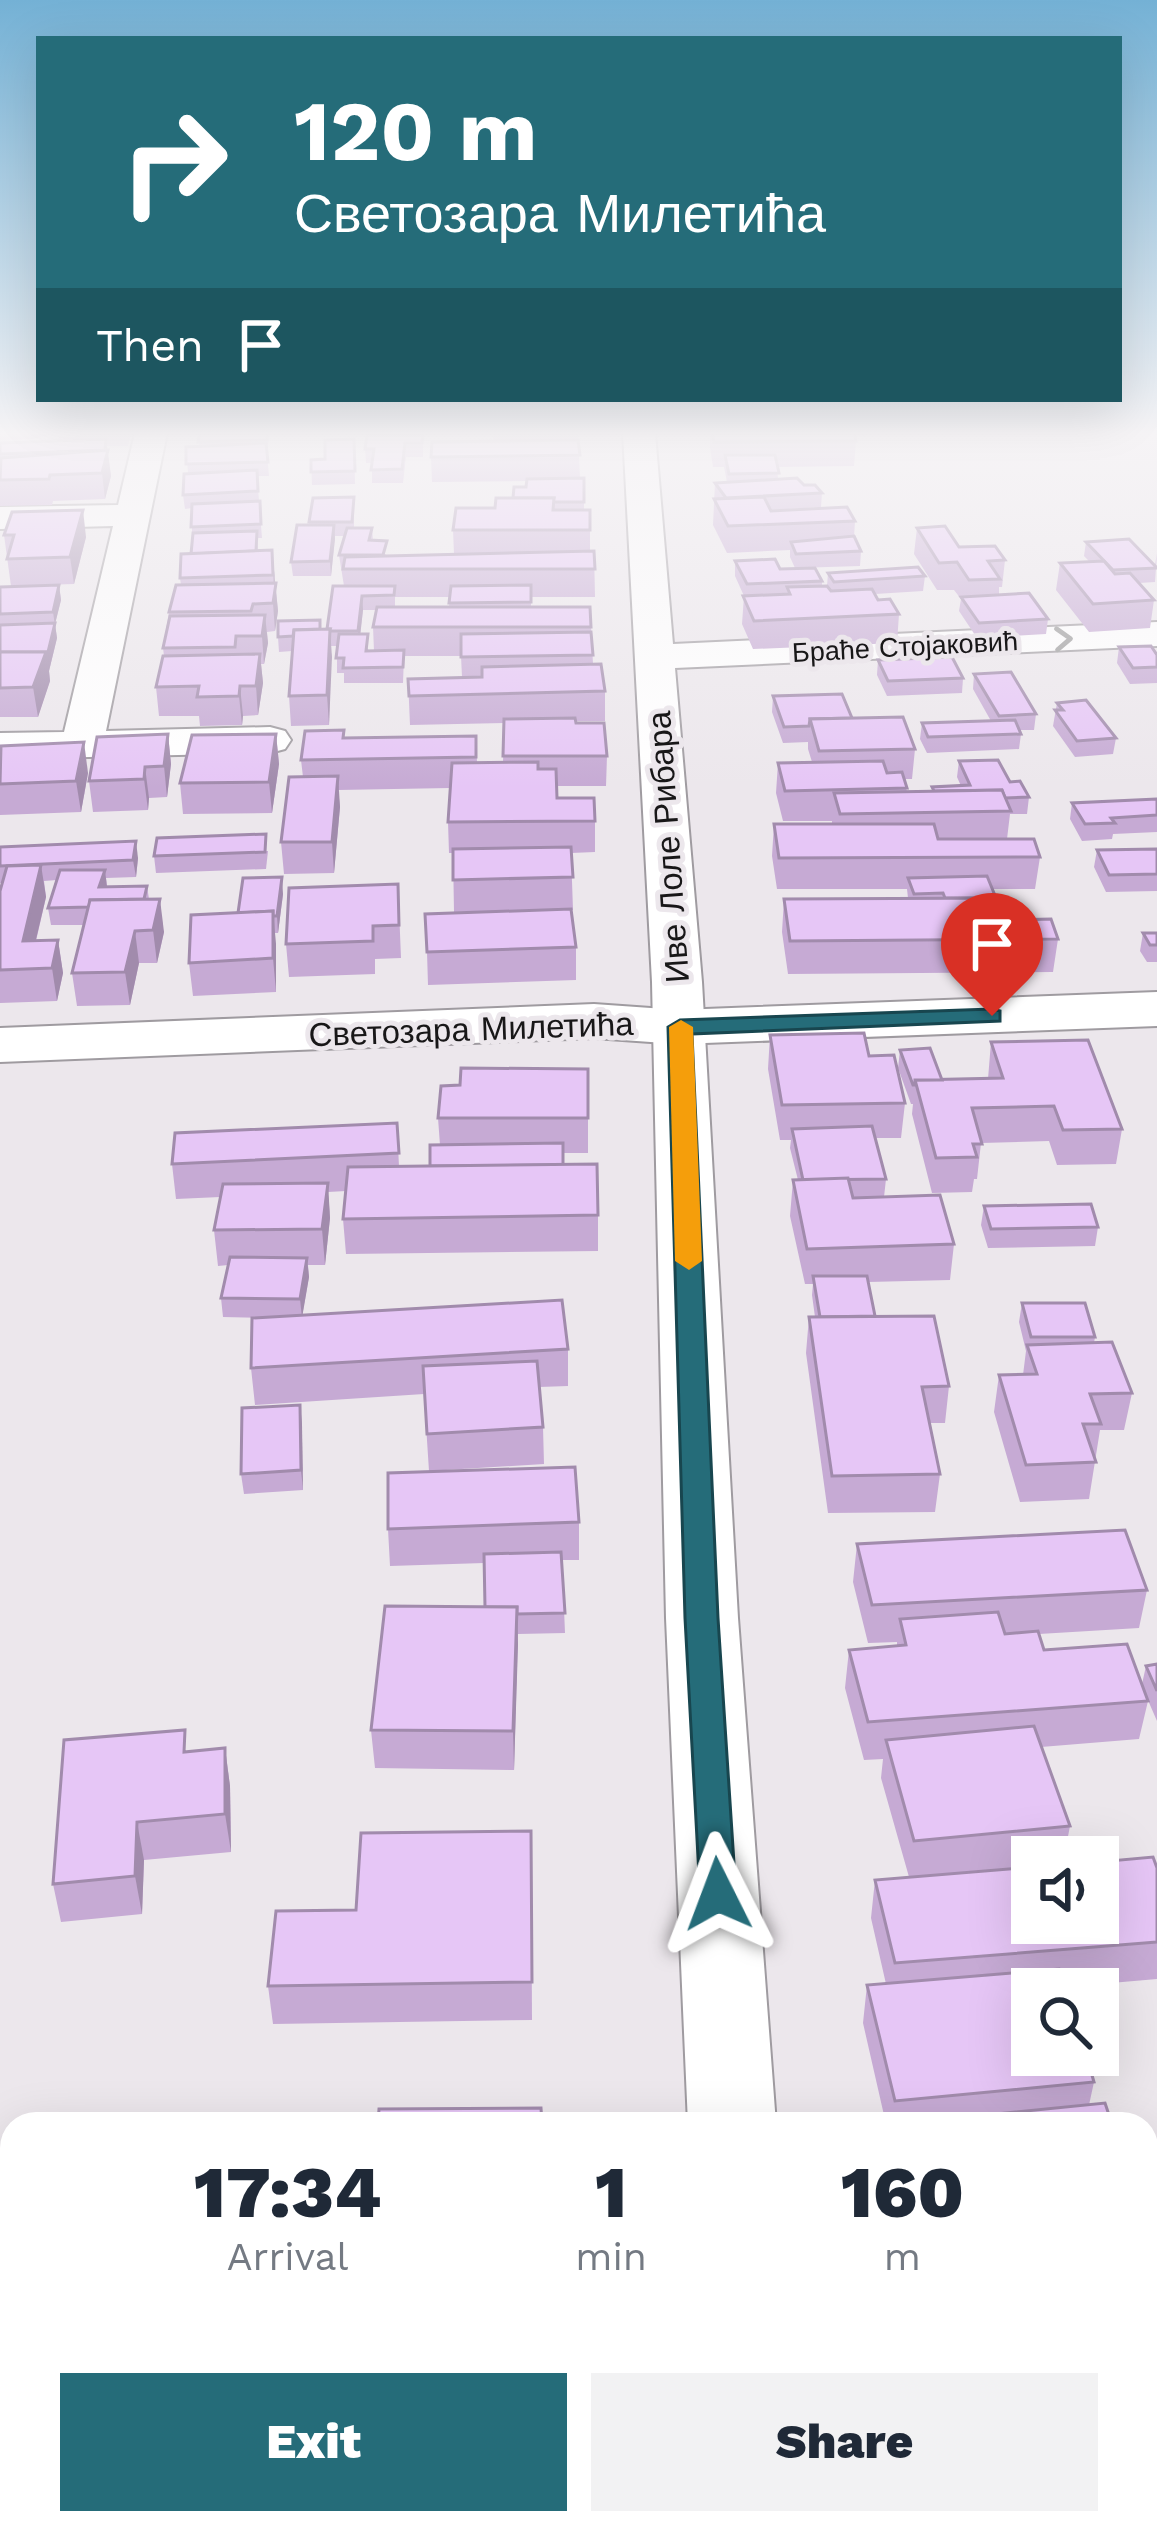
<!DOCTYPE html>
<html lang="en">
<head>
<meta charset="utf-8">
<style>
  :root { --surface:#fff; --page:#f2f2f3; --text:#1f2937; --muted:#747a83; --accent:#256c79 }
  body { margin:0; font-family:"Work Sans",sans-serif; background:var(--page); color:var(--text); height:100vh; display:flex; flex-direction:column; font-size:45px; white-space:nowrap }
  * { box-sizing:border-box; margin:0 }
  p { font-size:39px; color:var(--muted) }
  .icon { flex:none; width:66px; height:66px; fill:none; stroke:currentColor; stroke-width:2; stroke-linecap:round; stroke-linejoin:round }
  .map { position:relative; flex:1; overflow:hidden }
  .drawer { position:absolute; left:0px; top:2112px; width:1158px; height:423px; display:flex; flex-direction:column; background:var(--surface); border-radius:36px 36px 0 0; box-shadow:0 12px 48px #0002 }
  .drawer>* { flex:none }
  .guide { position:absolute; left:36px; top:36px; width:1086px; height:366px; border-radius:0px; box-shadow:0 12px 48px #0002; background:#256c79; color:#fff; overflow:hidden }
  .controls { position:absolute; left:1011px; top:1836px; display:grid; gap:24px }
  .controls a { display:grid; place-items:center; width:108px; height:108px; border-radius:0px; background:var(--surface); box-shadow:0 12px 48px #0002; font-size:60px }
  .pin { position:absolute; display:grid; place-items:center; width:102px; height:102px; color:#fff; margin:-123px -51px; border-radius:50% 50% 50% 0; rotate:-45deg; box-shadow:0 0 12px #0007 }
  .pin .icon { rotate:45deg }
  .me { position:absolute; width:132px; margin:-66px; rotate:357deg; stroke-linejoin:round; filter:drop-shadow(0 0 9px #0008) }
  .turn { display:flex; align-items:center; gap:42px; height:252px; padding:0 60px; font-size:54px }
  .turn .icon { width:156px; height:156px; stroke-width:2.5 }
  .turn b { display:block; font-size:84px; line-height:102px }
  .then { display:flex; align-items:center; height:114px; padding:0 60px; background:#0003; gap:24px; font-size:45px }
  .eta { display:flex; justify-content:space-evenly; align-items:center; height:204px; text-align:center }
  .eta b { font-size:72px; font-weight:800; line-height:84px }
  .cta { display:flex; gap:24px; margin-top:auto; padding:24px 60px }
  .cta a { flex:1; height:138px; border-radius:0px; background:var(--accent); color:#fff; font-size:48px; font-weight:800; line-height:138px; text-align:center }
  .cta a+a { background:var(--page); color:var(--text) }
  .map>svg:first-child { display:block }
  .lines { fill:none; stroke-linecap:round; stroke-linejoin:round }
  .minor-casing { stroke:#9f9ba0; stroke-width:4 }
  .secondary-casing { stroke:#9f9ba0; stroke-width:4 }
  .minor { fill:#fff; fill-rule:evenodd }
  .secondary { fill:#fff; fill-rule:evenodd }
  .wall { fill:#c6aad4; fill-rule:evenodd }
  .shaded-wall { fill:#a18bac }
  .building { fill:#e6c6f6; stroke:#a18bac; stroke-width:3 }
  .oneway { stroke:#979797 }
  .route { fill:#256c79; stroke:#18464f; stroke-width:3 }
  .slow { fill:#f59e0b }
  .labels { text-anchor:middle; dominant-baseline:central; stroke-width:10; stroke-linejoin:round; paint-order:stroke }
  .far-street-label { font-size:27px; fill:#181718; stroke:#ece7ec }
  .street-label { font-size:33px; fill:#181718; stroke:#ece7ec }
</style>
</head>
<body>
<div class="map">
<svg width="1157" height="2533" viewBox="0 0 1157 2533">
  <rect width="100%" height="100%" fill="#ece7ec"/>
  <g class="lines">
    <defs>
      <g id="minor">
        <path d="M135,433H167L106,731L270,727L285,731L291,740L285,749L270,753L0,759V733L64,732L113,526L0,529V507L118,505Z"/>
        <path d="M623,433H655L673,644L1157,622V646L675,668L702,982L738,1618L776,2124H688L666,1618L652,982Z"/>
        <path d="M704,2523H806L807,2533H705Z"/>
      </g>
      <path id="secondary" d="M1157,992V1026L679,1044L594,1038L0,1062V1028L594,1004L679,1010Z"/>
    </defs>
    <use href="#minor" class="minor-casing"/>
    <use href="#secondary" class="secondary-casing"/>
    <use href="#minor" class="minor"/>
    <use href="#secondary" class="secondary"/>
  </g>
  <g class="wall">
    <path d="M0,433H49V435L31,439L0,440Z"/>
    <path d="M58,433H131L128,446H107L111,476L105,499L53,501L52,505L0,506V443L59,441Z"/>
    <path d="M200,433H269L267,454L269,476H257L262,538H257L258,551L272,550L278,611L275,631L267,632L268,643L264,664H261L263,683L258,715L243,716L242,725L200,726L199,716H159L156,687L164,656L163,648L169,612L181,585L180,578L191,554L192,540V508L185,509L183,495L188,473L186,447L199,446Z"/>
    <path d="M493,433H578L580,478H584V510H590V551H594L595,597H531V607H590L593,664L605,691V721H576L607,756L606,786H557V798L595,821V852L571,853L573,910H571L576,947V980L428,985L427,952L530,910L454,912L453,853H449L448,822L450,788L338,790L340,807L334,873L284,874L281,842L303,777L301,760L345,738L476,736L477,763H503L504,723L410,725L408,679L462,677L461,656H404L403,683H344V673H337V646H331L329,725L291,726L289,696L292,651L279,652L278,637L327,629L344,586L339,555L345,536H335L331,576H293L291,562L309,525V522L354,497V528H372L373,541L387,556L454,554L453,530L513,498L526,487V481L432,482L431,457L493,441ZM395,597H450L449,607H395ZM363,610H376L373,627L374,651H369L360,634Z"/>
    <path d="M710,433H867V436H855L856,441L854,466L777,467L778,479L804,485L822,493L821,507L771,510L855,521L854,537L861,551L860,566L795,568L790,557V550L727,553L713,525L715,483L727,482L724,467H713L710,447Z"/>
    <path d="M423,435V457H406L403,483H372V463H366L365,449Z"/>
    <path d="M354,439L355,484L312,485L311,460L325,459Z"/>
    <path d="M917,528L959,547L1005,560L1002,587H999V595L1048,619L1046,634L977,638L959,611L961,599L954,590H937L914,554Z"/>
    <path d="M4,535L86,537L74,584L11,586Z"/>
    <path d="M1086,542L1155,565L1157,553L1155,582L1139,583L1154,600L1150,628L1089,632L1056,590L1060,563L1089,561L1084,556Z"/>
    <path d="M735,561L780,569L822,581V586H827L828,573L925,576L923,591L875,594L878,600L899,614L897,643L753,649L742,624L744,596L735,576Z"/>
    <path d="M59,585L61,600L55,624L57,638L49,671L50,681L38,717H0V587Z"/>
    <path d="M1119,647L1157,655V683L1130,684L1117,663Z"/>
    <path d="M878,660L963,678L962,693L887,696L877,675Z"/>
    <path d="M974,674L1036,714L1034,730H1020L1021,734L1019,749L927,753L920,739L922,723L991,721L973,689Z"/>
    <path d="M773,696L852,718L915,749L912,779H904L907,792L932,791V787L961,786L957,777L959,761L1010,782L1029,797L1027,814H1010L1007,839L1040,857L1035,889H992L996,898L1011,920L1058,939L1053,972L788,974L782,932L784,899L908,898L907,889H777L772,856L774,824H832V821H783L776,793L778,763L812,762L808,749V742L783,743L772,712Z"/>
    <path d="M1057,703L1116,738L1113,754L1075,757L1053,726Z"/>
    <path d="M168,734L171,764L167,797L149,798L148,810L93,812L89,781Z"/>
    <path d="M276,734L279,764L272,813L183,814L180,783Z"/>
    <path d="M0,751L88,773L81,812L0,815Z"/>
    <path d="M1157,799V832L1113,834L1112,839L1082,841L1070,819L1072,803Z"/>
    <path d="M0,847L138,858L136,877L106,878L107,887L147,886L149,899L164,932L157,963H139L130,1005L77,1006L72,973L84,925H51L48,908L57,880L44,881L46,897L36,941L58,940L63,973L57,1001L0,1003V891L2,883H0Z"/>
    <path d="M1157,849V891L1106,892L1094,867L1097,850Z"/>
    <path d="M268,851L266,869L156,873L154,856Z"/>
    <path d="M398,884L401,958L375,959V974L289,977L286,944Z"/>
    <path d="M283,894L278,933H275L276,992L193,996L189,963L238,913Z"/>
    <path d="M1143,933H1157V962H1147L1140,951Z"/>
    <path d="M770,1035L869,1056L905,1103L901,1138H875L886,1179L884,1197L954,1244L950,1280L868,1282L875,1316L949,1386L945,1423H930L940,1474L935,1512L828,1513L806,1353L809,1317H815L812,1295L813,1284H805L790,1216L793,1180H798L790,1148L791,1140H780L768,1069Z"/>
    <path d="M991,1042L1122,1129L1116,1164L1057,1165L1049,1141L981,1143L977,1179H974L972,1192L932,1193L912,1114L913,1104H911L898,1068L900,1050L942,1080L988,1079Z"/>
    <path d="M588,1069V1153H563V1165L598,1215V1251L346,1254L343,1219L346,1191L328,1192L330,1218L325,1265H308L309,1277L302,1316L568,1349V1386L539,1387L543,1427L544,1464L429,1471L424,1394L255,1405L251,1368L264,1318L223,1317L221,1298L228,1265L218,1266L214,1230L220,1197L176,1199L172,1164L397,1123L399,1167L430,1166L440,1145L438,1118L460,1085Z"/>
    <path d="M984,1206L1098,1227L1095,1246L988,1248L981,1225Z"/>
    <path d="M1022,1303L1095,1337L1094,1343L1132,1393L1124,1430H1100L1089,1499L1020,1502L994,1412L999,1375H1023L1026,1351L1019,1322Z"/>
    <path d="M300,1405L303,1490L244,1494L241,1474Z"/>
    <path d="M579,1522V1560H562L565,1633L518,1634L514,1770L375,1768L371,1730L485,1607L484,1563L390,1566L388,1529Z"/>
    <path d="M857,1544L1147,1590L1139,1628L1039,1634L1044,1650L1142,1684L1146,1666L1157,1664V1721L1147,1698L1148,1701L1139,1739L1041,1747L1070,1826L1064,1857H1032V1867L1157,1868V1979L1065,1987L1094,2082L1089,2105L1112,2124H886L863,2023L867,1985L886,1984L871,1918L875,1880L909,1877L881,1778L883,1759L864,1760L845,1688L849,1650L897,1646V1642L868,1643L853,1582Z"/>
    <path d="M225,1748L230,1786L231,1852L144,1860L142,1914L61,1922L53,1884L188,1751Z"/>
    <path d="M531,1831L532,2020L273,2024L268,1986L356,1910Z"/>
    <rect x="0" y="2276" width="12" height="175"/>
    <path d="M1157,2297V2533H986L984,2523H1146V2298Z"/>
    <path d="M265,2523H479V2533H267Z"/>
  </g>
  <g class="shaded-wall">
    <path d="M31,433H49V435L31,439Z"/>
    <path d="M106,439L111,476L105,499L102,473Z"/>
    <path d="M83,510L86,537L74,584L70,557Z"/>
    <path d="M334,525L335,539L331,576L330,561Z"/>
    <path d="M272,550L278,611L275,631L273,603L274,593Z"/>
    <path d="M59,585L61,600L55,624L57,638L49,671L50,681L38,717L33,687L55,626L53,612Z"/>
    <path d="M362,596L363,610L359,646L358,631Z"/>
    <path d="M265,615L268,643L264,664L262,636Z"/>
    <path d="M330,629L332,657L329,725L327,695Z"/>
    <path d="M260,654L263,683L258,715L256,686Z"/>
    <path d="M240,686L243,716L242,725L239,696Z"/>
    <path d="M168,734L171,764L167,797L164,766Z"/>
    <path d="M276,734L279,764L272,813L269,782Z"/>
    <path d="M84,742L88,773L81,812L76,781Z"/>
    <path d="M145,767L149,798L148,810L144,779Z"/>
    <path d="M338,776L340,807L334,873L332,842Z"/>
    <path d="M136,841L138,858L136,877L133,860Z"/>
    <path d="M41,865L46,897L29,969L23,941Z"/>
    <path d="M105,870L107,887H99Z"/>
    <path d="M282,877L283,894L278,933L277,916Z"/>
    <path d="M160,899L164,932L157,963L153,930Z"/>
    <path d="M273,911L276,944V992L273,958Z"/>
    <path d="M135,931L139,963L130,1005L125,972Z"/>
    <path d="M58,940L63,973L57,1001L52,968Z"/>
    <path d="M328,1183L330,1218L325,1265L322,1229Z"/>
    <path d="M307,1258L309,1277L302,1318L300,1299Z"/>
    <path d="M300,1405L302,1424L303,1490L301,1470Z"/>
    <path d="M517,1607L518,1645L514,1770L513,1731Z"/>
    <path d="M225,1748L230,1786L231,1852L225,1814Z"/>
    <path d="M137,1822L144,1860L142,1914L135,1876Z"/>
  </g>
  <g class="building">
    <path d="M200,433H267V440L198,442Z"/>
    <path d="M712,433H854L856,441L714,442Z"/>
    <path d="M367,435H423L422,443H405L402,469L371,470L374,449H365Z"/>
    <path d="M106,439L105,450L0,454V443Z"/>
    <path d="M354,439L355,471L311,472V460L325,459V440Z"/>
    <path d="M578,440L580,455L431,457L432,442Z"/>
    <path d="M266,443L268,462L186,464V447Z"/>
    <path d="M108,450L102,473L50,475L49,479L0,480L1,458Z"/>
    <path d="M725,455H775L779,473L729,474Z"/>
    <path d="M257,470L258,491L183,495L184,474Z"/>
    <path d="M584,478V502H553L554,498H513L514,487H526L527,479Z"/>
    <path d="M797,478L804,485H815L822,493L726,498L715,483Z"/>
    <path d="M354,497L352,522H309L313,498Z"/>
    <path d="M764,497L771,511L847,507L855,521L728,526L714,499Z"/>
    <path d="M496,498H554L553,510H590V530H453L456,508H495Z"/>
    <path d="M260,501L261,524L191,527L192,504Z"/>
    <path d="M83,510L70,557L7,559L14,535H4L12,512Z"/>
    <path d="M297,525H334L330,561L291,562Z"/>
    <path d="M945,526L959,547L995,546L1005,560L988,561L1000,579L969,580L957,562L939,563L917,528Z"/>
    <path d="M347,528H372L369,540L387,541L383,555H339Z"/>
    <path d="M257,531L256,551L191,554L193,533Z"/>
    <path d="M854,536L861,551L796,554L791,542Z"/>
    <path d="M1129,539L1157,568L1113,570L1086,542Z"/>
    <path d="M272,550L273,575L180,578L181,554Z"/>
    <path d="M594,551L595,569H343L345,557Z"/>
    <path d="M775,559L780,569L815,568L822,581L747,584L735,561Z"/>
    <path d="M1104,561L1115,574L1130,573L1154,600L1093,604L1060,563Z"/>
    <path d="M918,567L925,576L834,582L828,573Z"/>
    <path d="M276,583L273,603L253,604L251,611L169,612L176,585Z"/>
    <path d="M59,585L53,612L0,614V587Z"/>
    <path d="M531,585V602L449,603L451,586Z"/>
    <path d="M333,586H395L394,595L362,596L358,631H329L330,629H327Z"/>
    <path d="M827,586L831,591L872,589L878,600L890,599L899,614L754,621L743,596L790,594L787,587Z"/>
    <path d="M1029,593L1048,619L979,623L961,597Z"/>
    <path d="M377,607H590L591,627H373Z"/>
    <path d="M265,615L262,636H236L235,647L163,648L170,616Z"/>
    <path d="M320,620V629L294,630L293,636L278,637V621Z"/>
    <path d="M55,623L47,656L46,652H0V625Z"/>
    <path d="M330,629L327,695L289,696L294,630Z"/>
    <path d="M591,632L593,655L461,657V634Z"/>
    <path d="M339,634H368L366,651L404,650L403,667L343,668L344,658H336Z"/>
    <path d="M1151,646L1157,655V667L1133,668L1119,647Z"/>
    <path d="M0,652H46L33,687L0,688Z"/>
    <path d="M260,654L256,686H240L239,696L197,697L199,686L156,687L163,656Z"/>
    <path d="M952,657L963,678L888,681L878,660Z"/>
    <path d="M601,664L605,691L409,696L408,679L482,677V667Z"/>
    <path d="M1011,672L1036,714L999,716L974,674Z"/>
    <path d="M842,694L852,718L810,719L809,726L784,727L773,696Z"/>
    <path d="M1086,700L1116,738L1077,741L1055,710H1063L1057,703Z"/>
    <path d="M903,717L915,749L819,751L810,719Z"/>
    <path d="M575,718L576,723H604L607,756H503L504,719Z"/>
    <path d="M1015,720L1021,734L928,737L922,723Z"/>
    <path d="M344,730L343,738L476,736V757L301,760L305,731Z"/>
    <path d="M168,734L164,766L145,767L144,779L89,781L97,737Z"/>
    <path d="M276,734L269,782L180,783L192,735Z"/>
    <path d="M84,742L76,781L0,784L1,746Z"/>
    <path d="M998,760L1010,782L1020,781L1029,797L1005,798L1002,790L934,791L932,787L970,785L959,761Z"/>
    <path d="M883,761L887,773L902,772L907,788L785,791L778,763Z"/>
    <path d="M538,762V769H556L557,798H594L595,821L448,822L452,763Z"/>
    <path d="M338,776L332,842H281L289,777Z"/>
    <path d="M1002,790L1011,811L840,814L834,793Z"/>
    <path d="M1157,799V815L1111,818L1115,823L1085,824L1072,803Z"/>
    <path d="M774,824H934L938,839H1034L1040,857L779,858Z"/>
    <path d="M266,834L265,852L154,856L157,838Z"/>
    <path d="M136,841L133,860L0,866V847Z"/>
    <path d="M571,847L573,877L453,880V849Z"/>
    <path d="M1157,849V874L1109,875L1097,850Z"/>
    <path d="M41,865L23,941L58,940L52,968L0,970V891L7,866Z"/>
    <path d="M60,870H105L99,887L147,886L144,899L90,900L89,907L48,908Z"/>
    <path d="M987,876L996,898H945L943,893L914,894L908,878Z"/>
    <path d="M282,877L277,916H273V911L238,913L243,878Z"/>
    <path d="M398,884L399,925L373,926V941L286,944L289,888Z"/>
    <path d="M1004,898L1011,920L1051,919L1058,939L790,941L784,899Z"/>
    <path d="M160,899L153,930L135,931L125,972L72,973L90,900Z"/>
    <path d="M571,909L576,947L427,952L425,914Z"/>
    <path d="M273,911V958L189,963L191,915Z"/>
    <path d="M1143,933H1157V945H1150Z"/>
    <path d="M864,1033L869,1056L894,1055L905,1103L782,1105L770,1035Z"/>
    <path d="M1088,1040L1122,1129L1063,1130L1054,1106L972,1108L982,1144H973L977,1157L936,1158L915,1080L1003,1078L991,1042Z"/>
    <path d="M930,1048L942,1080H915V1085H913L900,1050Z"/>
    <path d="M461,1068L588,1069V1118H438L441,1086L460,1085Z"/>
    <path d="M397,1123L399,1153L172,1164L175,1133Z"/>
    <path d="M872,1126L886,1179L803,1180L792,1129Z"/>
    <path d="M563,1143V1165L430,1166V1145Z"/>
    <path d="M597,1164L598,1215L343,1219L348,1167Z"/>
    <path d="M848,1178L853,1198L940,1195L954,1244L807,1249L793,1180Z"/>
    <path d="M328,1183L322,1229L214,1230L223,1184Z"/>
    <path d="M1091,1204L1098,1227L991,1229L984,1206Z"/>
    <path d="M230,1257L307,1258L300,1299L221,1298Z"/>
    <path d="M813,1276H867L875,1316L820,1317Z"/>
    <path d="M562,1300L568,1349L251,1368L252,1318Z"/>
    <path d="M1022,1303H1085L1095,1337H1031Z"/>
    <path d="M934,1316L949,1386L922,1387L940,1474L832,1476L809,1317Z"/>
    <path d="M1112,1342L1132,1393L1090,1394L1101,1424H1083L1096,1462L1026,1465L999,1375L1037,1374L1027,1345Z"/>
    <path d="M537,1361L543,1427L427,1434L423,1366Z"/>
    <path d="M300,1405L301,1470L241,1474L242,1408Z"/>
    <path d="M575,1467L579,1522L388,1529V1473Z"/>
    <path d="M1125,1530L1147,1590L872,1605L857,1544Z"/>
    <path d="M561,1552L565,1613L517,1614V1607H485L484,1554Z"/>
    <path d="M385,1606L517,1607L513,1731L371,1730Z"/>
    <path d="M998,1612L1005,1634L1038,1631L1044,1650L1127,1644L1148,1701L868,1722L849,1650L906,1645L900,1619Z"/>
    <path d="M1157,1664V1691L1146,1666Z"/>
    <path d="M1034,1726L1070,1826L914,1841L886,1740Z"/>
    <path d="M185,1730L184,1752L225,1748V1814L137,1822L135,1876L53,1884L64,1740Z"/>
    <path d="M531,1831L532,1982L268,1986L276,1911L356,1910L361,1833Z"/>
    <path d="M1153,1857L1157,1868V1942L895,1963L875,1880L1032,1867V1923H1098V1862Z"/>
    <path d="M1059,1969L1065,1989H1032V2055H1086L1094,2082L895,2101L867,1985Z"/>
    <path d="M1105,2103L1112,2124L909,2123Z"/>
    <path d="M541,2108L542,2124H378L379,2109Z"/>
    <path d="M0,2276H12V2414L0,2415Z"/>
    <path d="M1157,2297V2515L1146,2516V2298Z"/>
    <path d="M1006,2523H1085L1008,2531Z"/>
  </g>
  <defs><path id="oneway-chevron" d="M-2-3.5L2.5 0L-2 3.5" fill="none" stroke-width="1.6" stroke-linecap="round" stroke-linejoin="round" transform="scale(3)"/></defs>
  <use class="oneway" href="#oneway-chevron" transform="translate(1063 639) rotate(-3)"/>
  <linearGradient id="sky" x2="0" y2="1"><stop stop-color="#74b1d5"/><stop offset="0.55" stop-color="#f6f4f6"/><stop offset="1" stop-color="#f6f4f6" stop-opacity="0"/></linearGradient>
  <rect width="1157" height="788" fill="url(#sky)"/>
  <path class="route" d="M992,1009L1000,1011V1021L692,1034L718,1618L736,1894L731,1905L718,1909L705,1905L700,1894L685,1618L668,1027L680,1020Z"/>
  <path class="slow" d="M681,1020L693,1027L702,1261L689,1270L675,1261L669,1027Z"/>
  <g class="labels">
    <g class="far-street-label">
      <text transform="translate(905 647) rotate(-3)">Браће Стојаковић</text>
    </g>
    <g class="street-label">
      <text transform="translate(668 847) rotate(-94)">Иве Лоле Рибара</text>
      <text transform="translate(471 1029) rotate(-2)">Светозара Милетића</text>
    </g>
  </g>
</svg>
<div class="controls">
<a><svg class="icon" aria-label="sound" viewBox="0 0 24 24"><path d="M4 9h4l5-4v14l-5-4H4zM17 9q2 3 0 6"/></svg></a>
<a><svg class="icon" aria-label="search" viewBox="0 0 24 24"><circle cx="10" cy="10" r="6"/><path d="M15 15l6 6"/></svg></a>
</div>
<div class="pin" style="left:992px;top:1016px;background:#d93025"><svg class="icon" aria-label="arrive" viewBox="0 0 24 24"><path d="M6 21V4h12l-3 4 3 4H6"/></svg></div>
<svg class="me" style="left:718px;top:1894px" viewBox="-20 -20 40 40"><path d="M0-17L14 15 0 8-14 15z" fill="#256c79" stroke="#fff" stroke-width="4"/></svg>
<div class="guide">
<div class="turn"><svg class="icon" aria-label="right" viewBox="0 0 24 24"><path d="M7 20v-9h11M14 6l5 5-5 5"/></svg><div><b>120 m</b>Светозара Милетића</div></div>
<div class="then">Then<svg class="icon" aria-label="arrive" viewBox="0 0 24 24"><path d="M6 21V4h12l-3 4 3 4H6"/></svg></div>
</div>
<section class="drawer">
<div class="eta">
<div><b>17:34</b><p>Arrival</p></div>
<div><b>1</b><p>min</p></div>
<div><b>160</b><p>m</p></div>
</div>
<div class="cta"><a>Exit</a><a>Share</a></div>
</section>
</div>
</body>
</html>
